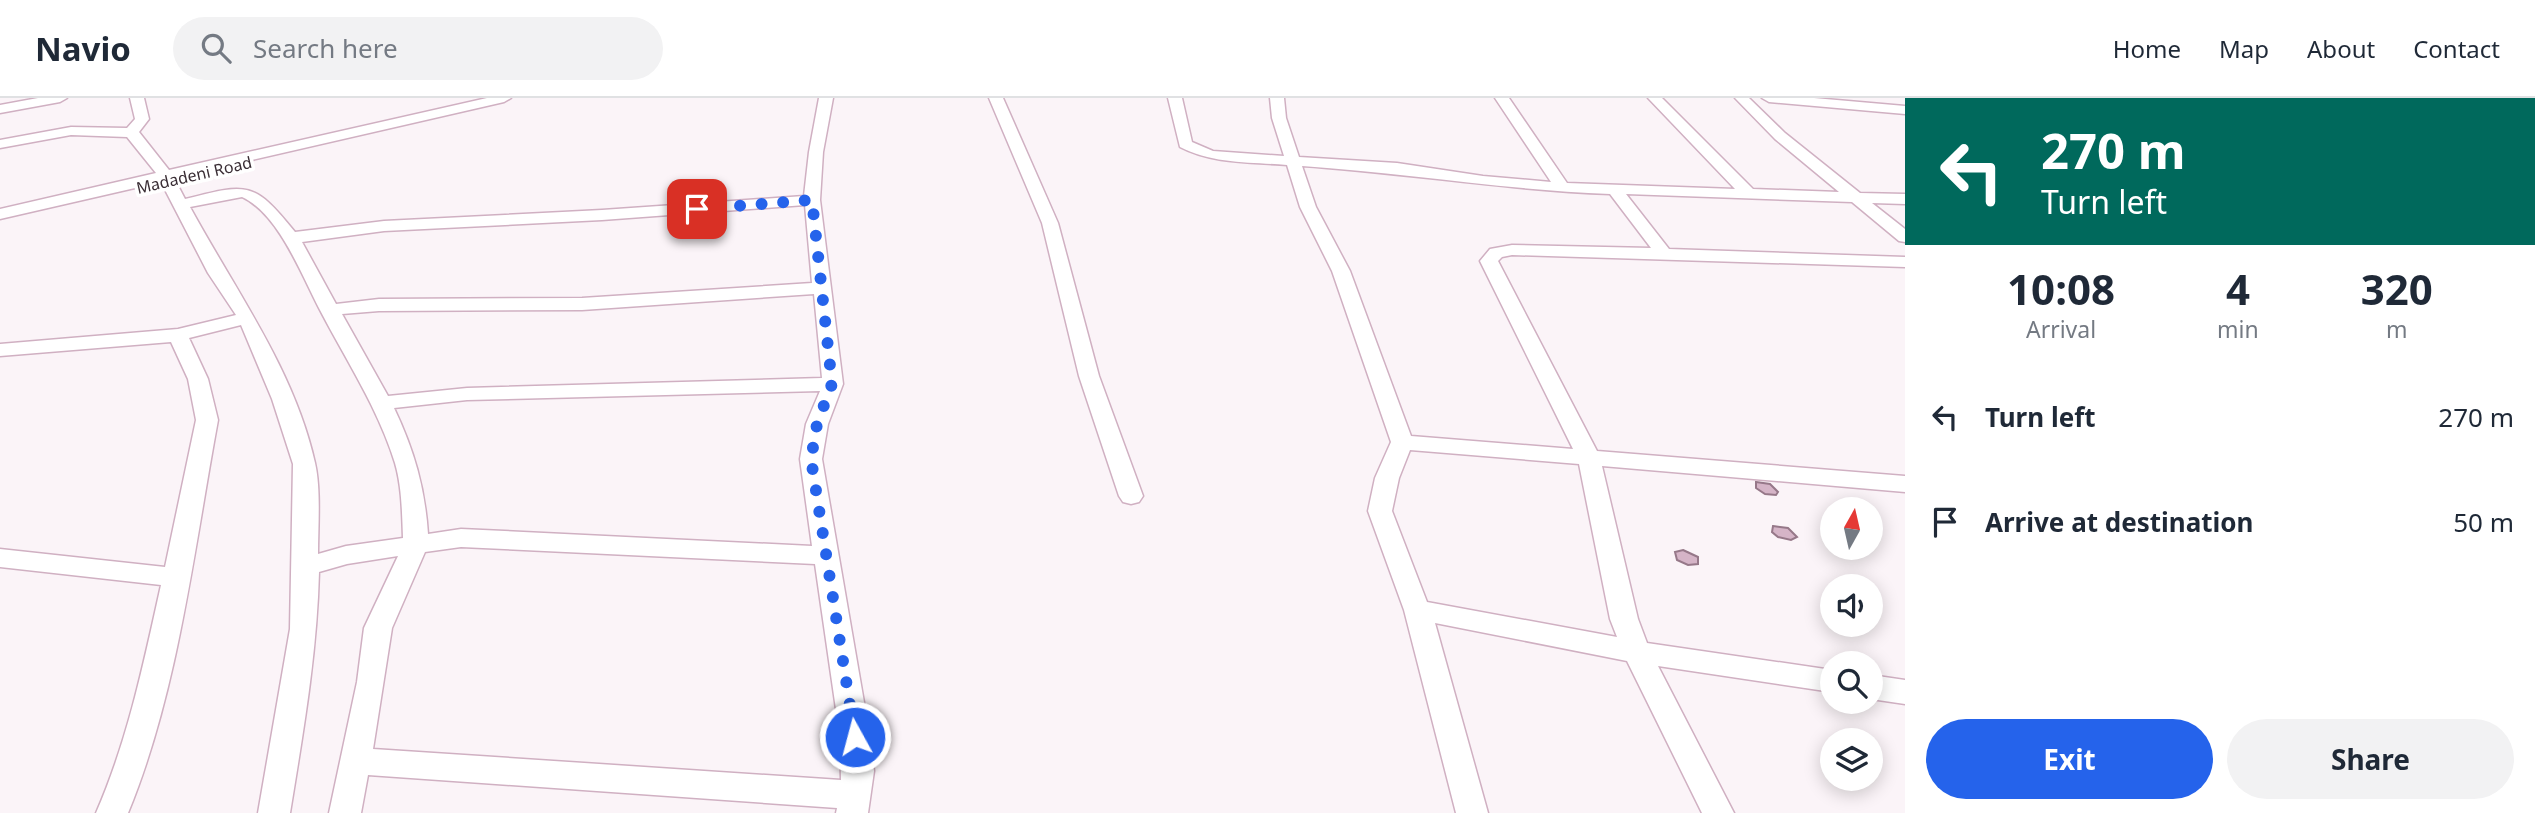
<!DOCTYPE html>
<html lang="en">
<head>
<meta charset="utf-8">
<style>
  :root { --surface:#fff; --page:#f2f2f3; --text:#1f2937; --muted:#747a83; --line:#e0e1e3; --accent:#2563eb }
  body { margin:0; font-family:"Noto Sans",sans-serif; background:var(--page); color:var(--text); height:100vh; display:flex; flex-direction:column; font-size:26px; white-space:nowrap }
  * { box-sizing:border-box; margin:0 }
  p { font-size:23px; color:var(--muted) }
  .icon { flex:none; width:38px; height:38px; fill:none; stroke:currentColor; stroke-width:2; stroke-linecap:round; stroke-linejoin:round }
  .map { position:relative; flex:1; overflow:hidden }
  .side { display:flex; flex-direction:column; background:var(--surface); width:630px }
  .side>* { flex:none }
  .top-card { background:#00695c; color:#fff; overflow:hidden }
  .needle { width:46px; rotate:8deg }
  .tools { position:absolute; left:1820px; top:399px; display:grid; gap:14px }
  .tools a { display:grid; place-items:center; width:63px; height:63px; border-radius:50%; background:var(--surface); box-shadow:0 4px 18px #0003; font-size:35px }
  .pin { position:absolute; display:grid; place-items:center; width:60px; height:60px; color:#fff; margin:-30px; border-radius:14px; box-shadow:0 4px 10px #0006 }
  .me { position:absolute; width:77px; margin:-38px; rotate:353deg; stroke-linejoin:round; filter:drop-shadow(0 0 5px #0008) }
  .turn { display:flex; align-items:center; gap:24px; height:147px; padding:0 21px; font-size:32px }
  .turn .icon { width:91px; height:91px; stroke-width:2.5 }
  .turn b { display:block; font-size:49px; line-height:60px }
  .eta { display:flex; justify-content:space-evenly; align-items:center; height:119px; text-align:center }
  .eta b { font-size:42px; font-weight:700; line-height:49px }
  .primary-button { display:flex; gap:14px; margin-top:auto; padding:14px 21px }
  .primary-button a { flex:1; height:80px; border-radius:42px; background:var(--accent); color:#fff; font-size:28px; font-weight:700; line-height:80px; text-align:center }
  .primary-button a+a { background:var(--page); color:var(--text) }
  ul { padding:0; list-style:none }
  li { display:flex; align-items:center; gap:21px; height:105px; padding:0 21px }
  li div { flex:1 }
  li b { display:block; font-size:26px }
  li em { font-style:normal }
  header { display:flex; align-items:center; gap:42px; box-sizing:border-box; height:98px; padding:0 35px; background:var(--surface); border-bottom:2px solid var(--line) }
  header strong { font-size:33px }
  nav { display:flex; gap:38px; margin-inline-start:auto; font-size:24px }
  .search { width:490px; height:63px; background:var(--page); display:flex; align-items:center; gap:18px; box-sizing:border-box; padding:0 24px; border-radius:38px; color:var(--muted); font-size:26px }
  main { display:flex; flex:1; min-height:0 }
  .map>svg:first-child { display:block }
  .building { fill:#d5b4c7; stroke:#967889; stroke-width:2 }
  .lines { fill:none; stroke-linecap:round; stroke-linejoin:round }
  .minor-casing { stroke:#d0b0c2; stroke-width:3 }
  .minor { fill:#fff; fill-rule:evenodd }
  .route { stroke:#2563eb; stroke-width:12; stroke-dasharray:0 21.6 }
  .labels { text-anchor:middle; dominant-baseline:central; stroke-width:7; stroke-linejoin:round; paint-order:stroke }
  .far-street-label { font-size:16px; fill:#392d34; stroke:#fff }
</style>
</head>
<body>
<header>
<strong>Navio</strong>
<div class="search"><svg class="icon" aria-label="search" viewBox="0 0 24 24"><circle cx="10" cy="10" r="6"/><path d="M15 15l6 6"/></svg>Search here</div>
<nav><a>Home</a><a>Map</a><a>About</a><a>Contact</a></nav>
</header>
<main>
<div class="map">
<svg width="1905" height="715" viewBox="0 0 1905 715">
  <rect width="100%" height="100%" fill="#fbf4f8"/>
  <g class="building">
    <path d="M1756,384L1770,386L1778,394L1776,397L1765,396L1756,390Z"/>
    <path d="M1773,428L1788,430L1797,439L1791,442L1778,439L1772,434Z"/>
    <path d="M1683,452L1698,459V466L1688,467L1677,462L1675,454Z"/>
  </g>
  <g class="lines">
    <defs>
      <g id="minor">
        <path d="M38,0H67L60,4L0,15V7Z"/>
        <path d="M130,0H144L149,21L139,34L169,72L487,0H511L504,4L174,80L185,101C248,85 254,83 295,134L384,123L602,112L804,98L809,54L819,0H833L823,54L820,102L843,286L828,326L822,361L870,639L874,673L868,715H836L837,710L368,677L361,715H329L357,584L364,530L398,458L347,466L319,474C317,556 303,635 290,715H258L290,531L293,366L272,301L241,227L189,240L208,281L218,322C194,451 178,594 128,715H96C128,642 144,564 161,487L0,469V451L165,469L196,322L188,281L171,244L0,258V246L178,231L236,217L208,175L161,84L0,121V111L156,75L127,39L71,37L0,50V42L71,29L127,30L135,21ZM242,99C279,116 302,178 320,212C346,262 378,310 395,365C402,389 402,415 403,440L346,448L318,456C318,428 321,391 315,365C294,271 235,192 190,109ZM805,107L812,185L582,200L379,201L336,206L302,144L384,133L602,122ZM814,196L822,280L467,290L388,298L342,216L379,213L582,212ZM820,293L806,326L800,361L812,448L461,431L428,436C425,390 414,352 394,310L467,302ZM461,449L815,466L840,639L841,682L373,651L392,530L425,454Z"/>
        <path d="M989,0H1003L1058,125L1099,278L1143,398L1139,404L1131,406L1123,404L1119,398L1079,278L1042,125Z"/>
        <path d="M1168,0H1182L1192,44L1213,53L1284,58L1272,20L1270,0H1284L1286,20L1299,59L1397,65L1483,78L1551,84L1495,0H1509L1567,85L1735,91L1648,0H1662L1753,91L1839,94L1775,41L1735,0H1749L1785,35L1860,95L1905,96V106L1872,105L1905,131V144L1899,143L1852,104L1626,96L1669,151L1905,159V169L1512,157L1502,159L1498,163L1597,353L1905,378V394L1602,368L1638,521L1647,545L1832,572V594L1658,568L1734,715H1702L1627,563L1435,525L1488,715H1456L1404,512L1368,413L1375,380L1391,344L1332,173L1300,109L1287,67C1251,64 1212,66 1180,49ZM1302,68C1405,75 1506,92 1610,96L1651,150L1512,147L1490,151L1480,163L1573,351L1411,338L1350,173L1316,109ZM1410,352L1579,366L1610,521L1617,539L1427,504L1392,413L1399,380Z"/>
        <path d="M1762,0H1814L1905,8V16L1769,4Z"/>
        <path d="M1871,577L1905,582V606L1871,601Z"/>
      </g>
    </defs>
    <use href="#minor" class="minor-casing"/>
    <use href="#minor" class="minor"/>
  </g>
  <g class="lines">
    <path class="route" d="M697,111L812,102L832,286L817,326L811,361L855,639"/>
  </g>
  <g class="labels">
    <g class="far-street-label">
      <text transform="translate(194 77) rotate(-13)">Madadeni Road</text>
    </g>
  </g>
</svg>
<div class="tools">
<a><svg class="needle" viewBox="-14 -14 28 28"><path d="M0-13l5 13h-10z" fill="#e53935"/><path d="M0 13l5-13h-10z" fill="#747a83"/></svg></a>
<a><svg class="icon" aria-label="sound" viewBox="0 0 24 24"><path d="M4 9h4l5-4v14l-5-4H4zM17 9q2 3 0 6"/></svg></a>
<a><svg class="icon" aria-label="search" viewBox="0 0 24 24"><circle cx="10" cy="10" r="6"/><path d="M15 15l6 6"/></svg></a>
<a><svg class="icon" aria-label="layers" viewBox="0 0 24 24"><path d="M12 4l9 5-9 5-9-5zM3 14l9 5 9-5"/></svg></a>
</div>
<div class="pin" style="left:697px;top:111px;background:#d93025"><svg class="icon" aria-label="arrive" viewBox="0 0 24 24"><path d="M6 21V4h12l-3 4 3 4H6"/></svg></div>
<svg class="me" style="left:855px;top:639px" viewBox="-20 -20 40 40"><circle r="17" fill="#2563eb" stroke="#fff" stroke-width="3"/><path d="M0-11L8 9 0 5-8 9z" fill="#fff"/></svg>
</div>
<section class="side">
<div class="top-card">
<div class="turn"><svg class="icon" aria-label="left" viewBox="0 0 24 24"><path d="M17 20v-9H6M10 6l-5 5 5 5"/></svg><div><b>270 m</b>Turn left</div></div>
</div>
<div class="eta">
<div><b>10:08</b><p>Arrival</p></div>
<div><b>4</b><p>min</p></div>
<div><b>320</b><p>m</p></div>
</div>
<ul>
<li><svg class="icon" aria-label="left" viewBox="0 0 24 24"><path d="M17 20v-9H6M10 6l-5 5 5 5"/></svg><div><b>Turn left</b></div><em>270 m</em></li>
<li><svg class="icon" aria-label="arrive" viewBox="0 0 24 24"><path d="M6 21V4h12l-3 4 3 4H6"/></svg><div><b>Arrive at destination</b></div><em>50 m</em></li>
</ul>
<div class="primary-button"><a>Exit</a><a>Share</a></div>
</section>
</main>
</body>
</html>
